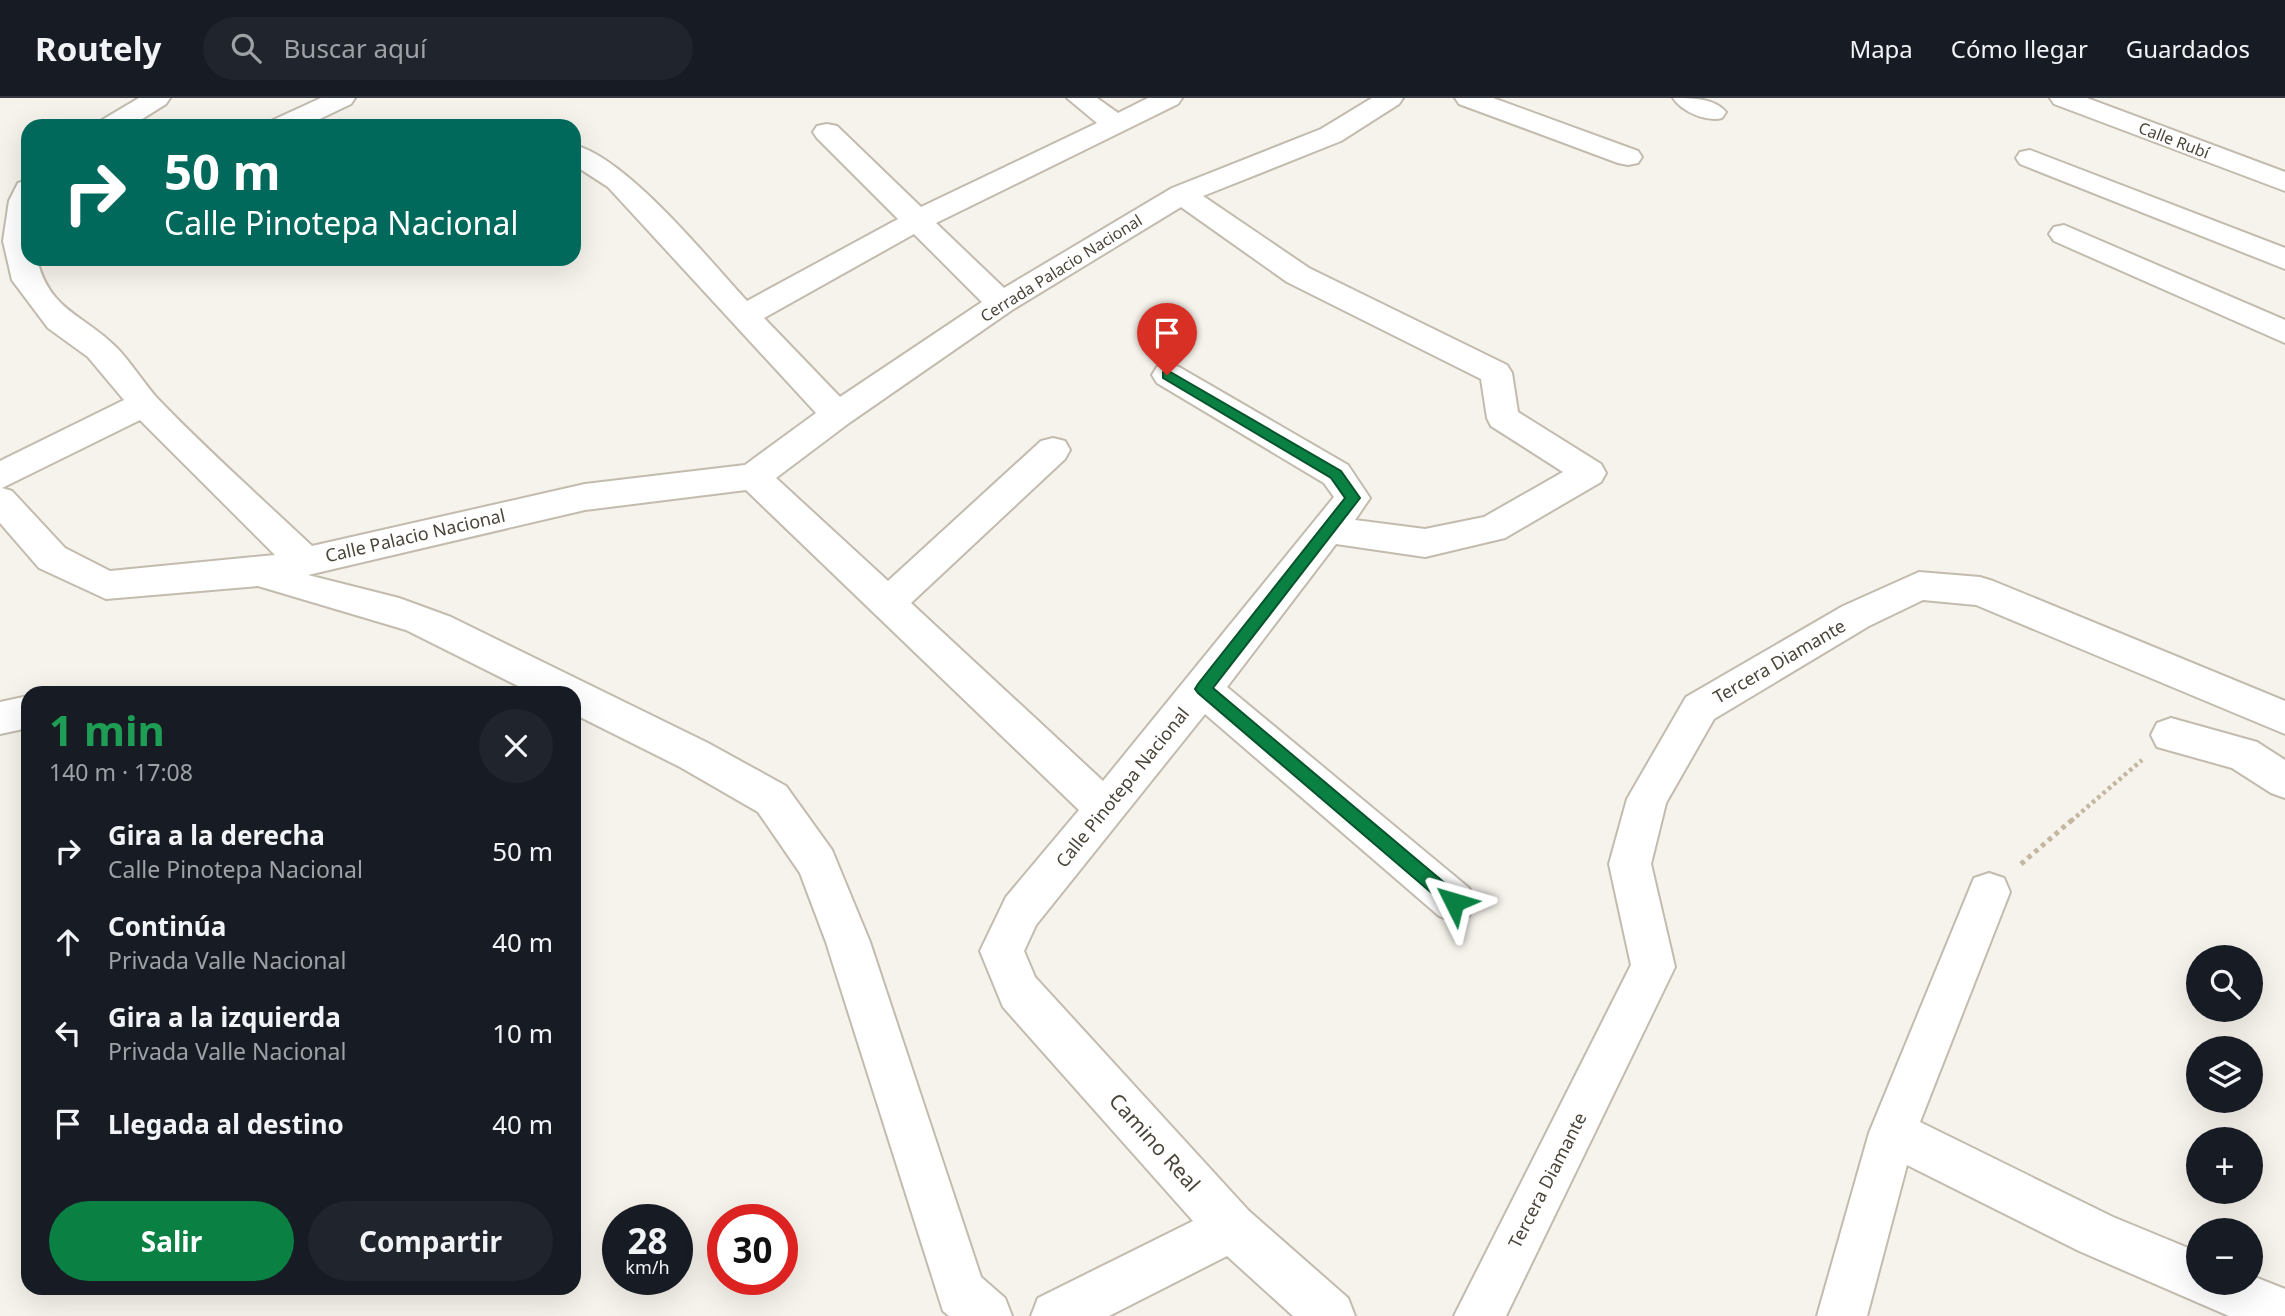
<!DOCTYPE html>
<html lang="es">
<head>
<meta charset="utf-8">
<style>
  :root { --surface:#171b24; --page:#20242c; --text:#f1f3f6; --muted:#9ea1a6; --line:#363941; --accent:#0b8043 }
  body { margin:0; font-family:"Noto Sans",sans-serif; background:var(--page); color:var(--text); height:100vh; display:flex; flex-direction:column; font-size:26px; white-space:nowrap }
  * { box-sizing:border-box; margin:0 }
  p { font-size:23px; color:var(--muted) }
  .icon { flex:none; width:38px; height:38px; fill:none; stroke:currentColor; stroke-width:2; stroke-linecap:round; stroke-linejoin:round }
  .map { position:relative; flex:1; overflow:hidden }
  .details { position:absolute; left:21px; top:588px; width:560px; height:609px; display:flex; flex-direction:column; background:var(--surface); border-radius:21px; box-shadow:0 7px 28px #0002 }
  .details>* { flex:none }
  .guide { position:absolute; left:21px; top:21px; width:560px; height:147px; border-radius:21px; box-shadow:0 7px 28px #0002; background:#00695c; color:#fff; overflow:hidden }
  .controls { position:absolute; left:2186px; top:847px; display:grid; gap:14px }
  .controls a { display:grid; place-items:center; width:77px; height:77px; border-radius:50%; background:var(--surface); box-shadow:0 7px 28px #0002; font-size:35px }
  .speed { position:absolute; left:602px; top:1106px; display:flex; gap:14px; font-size:35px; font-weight:700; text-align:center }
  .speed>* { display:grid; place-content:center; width:91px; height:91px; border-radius:50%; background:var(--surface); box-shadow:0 7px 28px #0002; line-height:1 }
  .speed small { font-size:18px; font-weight:400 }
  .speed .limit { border:10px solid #d22; background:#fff; color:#111 }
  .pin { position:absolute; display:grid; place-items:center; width:60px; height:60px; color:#fff; margin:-72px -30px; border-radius:50% 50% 50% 0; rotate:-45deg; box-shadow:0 0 7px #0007 }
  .pin .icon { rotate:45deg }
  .me { position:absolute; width:77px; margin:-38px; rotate:310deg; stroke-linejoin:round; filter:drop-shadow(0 0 5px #0008) }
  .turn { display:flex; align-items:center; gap:24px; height:147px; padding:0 28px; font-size:32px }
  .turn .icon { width:91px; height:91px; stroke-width:2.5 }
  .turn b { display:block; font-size:49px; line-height:60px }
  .round { display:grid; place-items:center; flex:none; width:74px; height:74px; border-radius:37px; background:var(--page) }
  .summary { display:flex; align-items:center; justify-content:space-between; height:119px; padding:0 28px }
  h1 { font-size:42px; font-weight:700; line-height:52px; color:#1e9e55 }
  .button { display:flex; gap:14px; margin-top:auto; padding:14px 28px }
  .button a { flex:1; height:80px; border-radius:42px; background:var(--accent); color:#fff; font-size:28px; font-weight:700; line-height:80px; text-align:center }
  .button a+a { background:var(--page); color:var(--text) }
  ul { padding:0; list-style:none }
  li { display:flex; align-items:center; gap:21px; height:91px; padding:0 28px }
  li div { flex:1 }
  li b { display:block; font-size:26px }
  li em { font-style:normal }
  header { display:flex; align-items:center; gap:42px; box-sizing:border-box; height:98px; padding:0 35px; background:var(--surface); border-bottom:2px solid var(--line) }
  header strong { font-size:33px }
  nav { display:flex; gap:38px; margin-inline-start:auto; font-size:24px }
  .search { width:490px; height:63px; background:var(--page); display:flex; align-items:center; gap:18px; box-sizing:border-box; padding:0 24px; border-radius:38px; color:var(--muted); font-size:26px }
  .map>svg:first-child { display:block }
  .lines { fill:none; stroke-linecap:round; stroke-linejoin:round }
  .minor-casing { stroke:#c2bbae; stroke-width:4 }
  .path-far1 { stroke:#c4b79f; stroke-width:4.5; stroke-dasharray:3.5 3.5; stroke-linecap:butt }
  .path { stroke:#c4b79f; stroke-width:5; stroke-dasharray:4.5 4.5; stroke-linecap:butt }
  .minor { fill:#fff; fill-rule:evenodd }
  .route { fill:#0b8043; stroke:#07532c; stroke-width:2 }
  .labels { text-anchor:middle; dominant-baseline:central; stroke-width:5; stroke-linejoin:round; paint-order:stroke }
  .far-street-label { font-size:16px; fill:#4b4439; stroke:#fff }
  .street-label { font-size:18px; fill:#4b4439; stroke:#fff }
  .near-street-label { font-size:21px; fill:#4b4439; stroke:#fff }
</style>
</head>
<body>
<header>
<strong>Routely</strong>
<div class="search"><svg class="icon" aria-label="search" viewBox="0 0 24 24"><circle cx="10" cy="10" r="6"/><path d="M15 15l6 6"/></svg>Buscar aquí</div>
<nav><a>Mapa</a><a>Cómo llegar</a><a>Guardados</a></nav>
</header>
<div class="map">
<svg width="2285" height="1218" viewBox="0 0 2285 1218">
  <rect width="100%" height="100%" fill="#f6f3ec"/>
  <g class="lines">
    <defs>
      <g id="minor">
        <path d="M139,0H170L166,6L131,28H98L102,22Z"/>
        <path d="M321,0H355L351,6L305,28H269L273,22Z"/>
        <path d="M1067,0H1097L1118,15L1148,0H1182L1178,6L936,125L1004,190L1172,90L1321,31L1372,0H1403L1399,6L1341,43L1203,98L1309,170L1507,267L1512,275L1518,314L1601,366L1606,375L1601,384L1505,440L1425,459L1336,446L1227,589L1469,790L1475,804L1469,818L1454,824L1439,818L1205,616L1036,827L1024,853L1035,879L1249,1113L1348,1200L1355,1218H1293L1227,1158L1109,1218H1031L1038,1200L1193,1123L1003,909L980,853L1006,799L1079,712L746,392L585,412L308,477L399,500L451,519L708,645L786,688L832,752L870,844L981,1179L1005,1200L1012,1218H949L943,1213L826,844L800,775L758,714L680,669L574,616V595H532L406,532L258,488L106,501L39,470L0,425V363L124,302L88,259L48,230L12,182L3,143L9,103L18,85L28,82V161H37C49,213 85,217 117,250C132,266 143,284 157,300C206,351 260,399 312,448L585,386L745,367L816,315L608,89L574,67V47C627,60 708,161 747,203L898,121L817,40L813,34L817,28L827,26L837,28L921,109L1097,25ZM1181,109L1287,184L1481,281L1487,320L1491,328L1563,374L1484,419L1425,431L1355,422L1370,400L1348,367L1179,269L1168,266L1157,269L1152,277L1157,285L1324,385L1334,399L1103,683L911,505L1065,361L1070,352L1065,343L1053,340L1041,343L888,483L776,380L849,325L1012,212ZM914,136L982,204L840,299L764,220ZM140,322L275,457L110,473L65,450L12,393L2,390Z"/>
        <path d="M1455,0H1493L1638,53L1642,59L1638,65L1628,67L1618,65L1459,6Z"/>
        <path d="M1673,0C1692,0 1714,0 1726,14L1722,20C1707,24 1682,14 1673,0Z"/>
        <path d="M2050,0H2087L2285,74V93L2054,6Z"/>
        <path d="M2030,52L2285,150V171L2020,66L2016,60L2020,54Z"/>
        <path d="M2064,127L2285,222V245L2054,143L2049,136L2054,129Z"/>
        <path d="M1919,474L1980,479L1993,483L2285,603V636L1976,507L1923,502L1869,528L1714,621L1666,705L1651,766L1675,869L1506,1218H1454L1631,867L1609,766L1627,701L1686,599L1843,508Z"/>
        <path d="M28,598V630L0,636V604Z"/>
        <path d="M2171,620L2257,644L2285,662V700L2271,695L2232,670L2157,649L2151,637L2157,625Z"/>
        <path d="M1989,775L2004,780L2010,794L1920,1024L2113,1119L2198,1154V1185H2250V1177L2285,1191V1218H2229L2079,1153L1907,1067L1867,1218H1817L1869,1035L1974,780Z"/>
      </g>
    </defs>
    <use href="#minor" class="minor-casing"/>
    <path class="path-far1" d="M2071,723L2142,662"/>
    <path class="path" d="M2021,766L2073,721"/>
    <use href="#minor" class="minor"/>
  </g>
  <path class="route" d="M1167,272L1341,373L1360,400L1213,590L1460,798L1463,804L1460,809L1454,812L1448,809L1198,595L1195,591L1198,586L1345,400L1331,380L1163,280V274Z"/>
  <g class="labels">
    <g class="far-street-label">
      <text transform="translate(2174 42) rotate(21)">Calle Rubí</text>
      <text transform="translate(1061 170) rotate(-32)">Cerrada Palacio Nacional</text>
    </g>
    <g class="street-label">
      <text transform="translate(415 437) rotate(-13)">Calle Palacio Nacional</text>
      <text transform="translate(1779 563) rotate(-30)">Tercera Diamante</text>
      <text transform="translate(1122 689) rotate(-51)">Calle Pinotepa Nacional</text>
      <text transform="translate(1547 1082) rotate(-63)">Tercera Diamante</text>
    </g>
    <g class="near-street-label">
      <text transform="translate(1155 1044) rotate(48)">Camino Real</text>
    </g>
  </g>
</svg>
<div class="controls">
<a><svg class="icon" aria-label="search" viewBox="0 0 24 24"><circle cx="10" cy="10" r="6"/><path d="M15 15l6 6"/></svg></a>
<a><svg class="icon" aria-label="layers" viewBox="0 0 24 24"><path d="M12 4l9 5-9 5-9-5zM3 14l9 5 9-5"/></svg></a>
<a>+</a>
<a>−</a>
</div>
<div class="speed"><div>28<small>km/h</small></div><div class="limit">30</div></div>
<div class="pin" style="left:1167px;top:277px;background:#d93025"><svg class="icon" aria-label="arrive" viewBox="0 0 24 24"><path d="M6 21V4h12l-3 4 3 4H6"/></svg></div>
<svg class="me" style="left:1454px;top:804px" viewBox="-20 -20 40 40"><path d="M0-17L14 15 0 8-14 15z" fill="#0b8043" stroke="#fff" stroke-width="4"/></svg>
<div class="guide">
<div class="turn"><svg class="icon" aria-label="right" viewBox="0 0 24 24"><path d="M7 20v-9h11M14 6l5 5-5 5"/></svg><div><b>50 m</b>Calle Pinotepa Nacional</div></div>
</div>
<section class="details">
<div class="summary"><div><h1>1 min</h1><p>140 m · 17:08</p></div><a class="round"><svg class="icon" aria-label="close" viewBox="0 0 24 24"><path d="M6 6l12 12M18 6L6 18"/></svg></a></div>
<ul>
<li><svg class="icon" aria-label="right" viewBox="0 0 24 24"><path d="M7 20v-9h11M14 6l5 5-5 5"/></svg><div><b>Gira a la derecha</b><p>Calle Pinotepa Nacional</p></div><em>50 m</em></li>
<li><svg class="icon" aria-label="ahead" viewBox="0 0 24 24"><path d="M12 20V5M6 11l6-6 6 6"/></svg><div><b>Continúa</b><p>Privada Valle Nacional</p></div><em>40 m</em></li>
<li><svg class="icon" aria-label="left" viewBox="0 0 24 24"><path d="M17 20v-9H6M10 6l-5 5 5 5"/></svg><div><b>Gira a la izquierda</b><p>Privada Valle Nacional</p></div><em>10 m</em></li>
<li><svg class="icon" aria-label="arrive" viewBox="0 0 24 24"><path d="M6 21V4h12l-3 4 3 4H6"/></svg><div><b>Llegada al destino</b></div><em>40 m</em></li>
</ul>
<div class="button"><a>Salir</a><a>Compartir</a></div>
</section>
</div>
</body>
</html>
